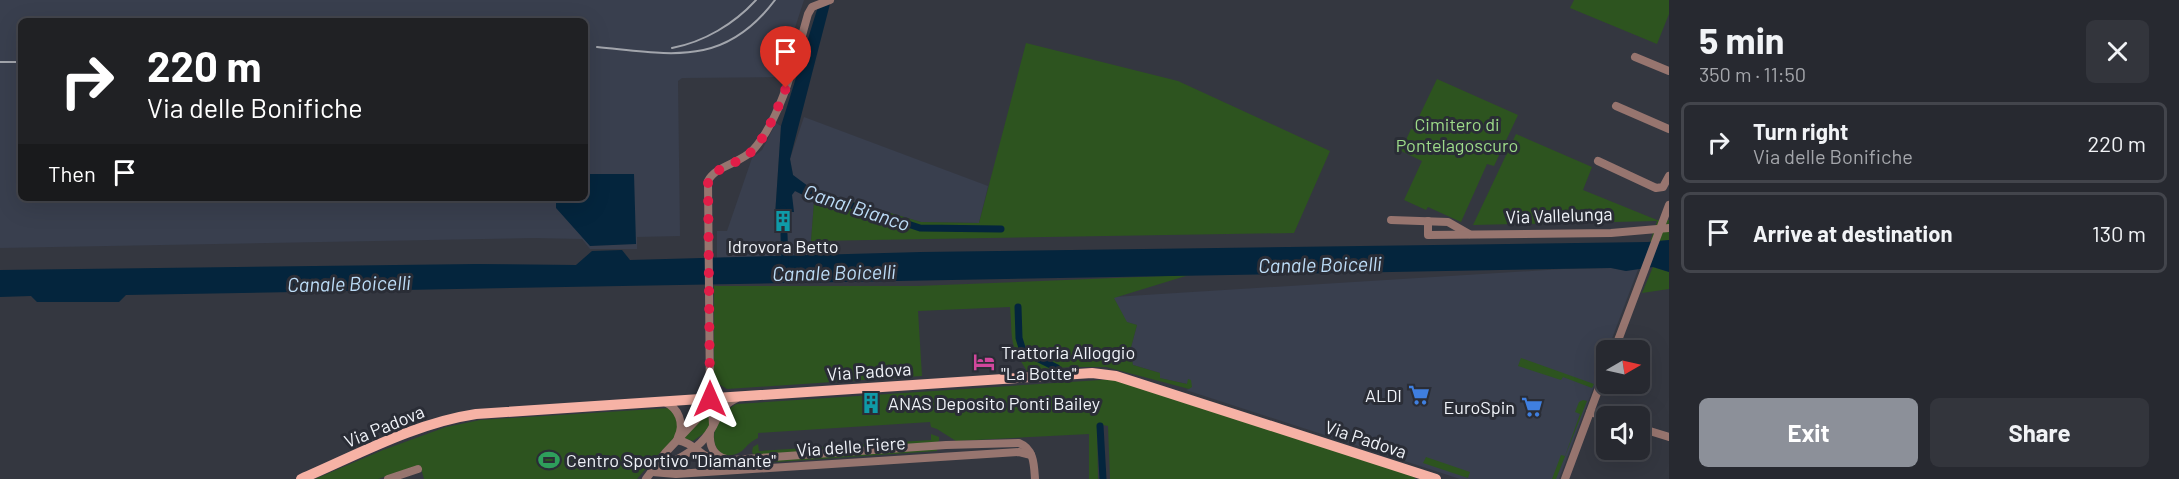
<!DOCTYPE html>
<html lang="en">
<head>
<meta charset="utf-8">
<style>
  :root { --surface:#272930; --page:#33353c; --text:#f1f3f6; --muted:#a4a6ab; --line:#43454c; --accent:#8c9099 }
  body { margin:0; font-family:Barlow,sans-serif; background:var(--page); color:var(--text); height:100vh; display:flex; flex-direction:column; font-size:22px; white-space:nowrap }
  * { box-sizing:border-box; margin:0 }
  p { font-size:20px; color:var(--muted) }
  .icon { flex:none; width:33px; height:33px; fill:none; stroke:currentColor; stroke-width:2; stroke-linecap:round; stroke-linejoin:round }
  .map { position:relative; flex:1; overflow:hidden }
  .details { display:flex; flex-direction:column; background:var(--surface); width:510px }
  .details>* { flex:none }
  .banner { position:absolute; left:18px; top:18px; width:570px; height:183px; border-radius:9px; box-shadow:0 6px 24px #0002,0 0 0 2px var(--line); background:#202124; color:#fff; overflow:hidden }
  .needle { width:39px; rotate:81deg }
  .fabs { position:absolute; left:1596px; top:340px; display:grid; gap:12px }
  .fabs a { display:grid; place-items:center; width:54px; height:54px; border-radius:9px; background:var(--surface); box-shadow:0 6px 24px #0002,0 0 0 2px var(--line); font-size:30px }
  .pin { position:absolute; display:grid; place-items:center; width:51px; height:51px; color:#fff; margin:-62px -26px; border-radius:50% 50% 50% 0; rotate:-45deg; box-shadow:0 0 6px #0007 }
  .pin .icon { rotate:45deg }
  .me { position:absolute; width:66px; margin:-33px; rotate:0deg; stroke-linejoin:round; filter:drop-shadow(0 0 4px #0008) }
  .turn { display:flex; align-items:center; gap:21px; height:126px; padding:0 30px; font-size:27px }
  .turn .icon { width:78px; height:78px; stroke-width:2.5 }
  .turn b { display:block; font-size:42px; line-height:51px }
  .then { display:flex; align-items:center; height:57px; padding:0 30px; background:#0003; gap:12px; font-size:22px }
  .round { display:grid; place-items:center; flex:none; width:63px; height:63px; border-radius:9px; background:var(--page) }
  .overview { display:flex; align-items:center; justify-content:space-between; height:102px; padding:0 30px }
  h1 { font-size:36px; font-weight:700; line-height:45px }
  .primary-button { display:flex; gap:12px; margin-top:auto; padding:12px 30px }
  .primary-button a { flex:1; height:69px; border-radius:9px; background:var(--accent); color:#fff; font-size:24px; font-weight:700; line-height:69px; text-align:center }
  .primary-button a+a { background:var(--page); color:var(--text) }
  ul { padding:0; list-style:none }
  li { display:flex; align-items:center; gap:18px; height:81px; margin:0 12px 9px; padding:0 18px; border:3px solid var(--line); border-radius:9px }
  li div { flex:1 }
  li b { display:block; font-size:22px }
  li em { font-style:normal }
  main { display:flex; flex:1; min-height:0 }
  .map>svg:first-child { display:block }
  .built { fill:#393f4e; fill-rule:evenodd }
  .green { fill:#2d541f }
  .water { fill:#04253d }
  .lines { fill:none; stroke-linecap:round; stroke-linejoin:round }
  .canal { stroke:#04253d; stroke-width:7 }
  .minor { stroke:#97756f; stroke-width:8 }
  .major { stroke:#f6b2a5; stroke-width:10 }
  .rail { stroke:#a2a5ac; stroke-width:2 }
  .route { stroke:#e11d48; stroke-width:10; stroke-dasharray:0 18 }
  .labels { text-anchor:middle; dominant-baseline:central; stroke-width:6; stroke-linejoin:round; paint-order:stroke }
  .park-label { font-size:18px; fill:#9ddb89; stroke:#2a2d36 }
  .street-label { font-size:18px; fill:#f0f3f9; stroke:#2a2d36 }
  .poi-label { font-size:18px; fill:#f0f3f9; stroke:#2a2d36; text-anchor:start }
  .water-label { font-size:20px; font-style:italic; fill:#bdddf8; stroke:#2a2d36 }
</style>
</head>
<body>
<main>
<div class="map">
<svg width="1669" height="479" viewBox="0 0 1669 479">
  <rect width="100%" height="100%" fill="#343740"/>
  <g class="built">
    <path d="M0,0H804L779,77L682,78L678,81L680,236L637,237V249H590L582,239L534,238L0,248ZM21,21H585V198H21Z"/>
    <path d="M804,117L988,186L979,223L921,222L836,198L802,183L793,175L790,159Z"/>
    <path d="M776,123L781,126L775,216H791L792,192L795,191L811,199L814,202L811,241L815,256L717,258V231H727L752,158L762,150Z"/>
    <path d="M1639,267L1559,479H1460L1186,390L1189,389L1187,384L1159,378L1160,373L1133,365L1130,351L1137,325L1126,322L1113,297L1563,269L1611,268L1626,271Z"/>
  </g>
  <g class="green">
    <path d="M1574,0H1669V14L1657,44L1570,8Z"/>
    <path d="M1026,43L1178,81L1330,151L1294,233L811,241L814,202L823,205L827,194L921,222L979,223Z"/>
    <path d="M1437,79L1518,115L1494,166L1487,164L1461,222L1428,207L1426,210L1404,200L1422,161L1401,151L1411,129H1413Z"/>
    <path d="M1516,134L1592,167L1583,190L1657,220H1669V240L1650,242L1657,221L1473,225Z"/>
    <path d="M1653,267L1669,272V289L1642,293Z"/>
    <path d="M1189,275L1114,298L1127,322L1137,325L1130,351L1133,365L1160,373V378L1187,384L1188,379L1191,380L1192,387L1189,389L1106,367H1070L1027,371C1008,342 1013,339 1010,307L918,311L922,376L727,389L717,383L714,377V286H917Z"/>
    <path d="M1521,358L1594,384L1592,388L1563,377L1561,380L1518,366Z"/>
    <path d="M1116,379L1415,476V479H1110L1108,426L1097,424L1098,479H1089V434L956,441L937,429L931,427L930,422L758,433V438C741,446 748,454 725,456C703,444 718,412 737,404Z"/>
    <path d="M1583,400L1587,401L1556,479H1552L1561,455L1565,456L1580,414L1575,412L1579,402Z"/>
    <path d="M670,408C690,429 671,441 656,457C650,464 643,472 637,479H424L420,465L378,479H315L383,450L446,427L480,420Z"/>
    <path d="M708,411L711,422L707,431L693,441L683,438Z"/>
    <path d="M931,434L939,437V441L937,442L754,455L752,452L753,447L758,444L759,451L931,440Z"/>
    <path d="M937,449V451L716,466L715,464Z"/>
    <path d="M1426,457L1470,472L1468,478L1423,463Z"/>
  </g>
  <g class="water">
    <path d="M820,0H831L790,159L793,175L812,189L827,194L824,202L811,199L795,191L792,195L794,212H791V216H775L781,126Z"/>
    <path d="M585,174H634L636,244L590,246L556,208V198H585Z"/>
    <path d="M1669,240V272L1653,267L1626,271L1611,268L126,295L119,302H37L31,296L0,297V270L476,264L576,265L592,251L622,250L630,260L921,252L1648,242Z"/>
  </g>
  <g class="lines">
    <g class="canal">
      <path d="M817,194L920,228L1001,229"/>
      <path d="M783,209L784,226"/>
      <path d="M784,234L785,264"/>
      <path d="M1018,307L1019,338L1023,351L1057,368"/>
      <path d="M1100,426L1103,479"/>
    </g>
    <g class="minor">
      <path d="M1635,57L1669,71"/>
      <path d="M1616,106L1669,129"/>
      <path d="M1598,161L1656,188L1663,187L1669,176"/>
      <path d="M1391,220L1448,222L1469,234"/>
      <path d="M1428,221V235L1611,233L1669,228"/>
      <path d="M1614,351L1669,205"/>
      <path d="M665,402C678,408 685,423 678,437"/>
      <path d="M1590,412L1606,417"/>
      <path d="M713,425L712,406L710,399L708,181C715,166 741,163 753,150C782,118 796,56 808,14L812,7L830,0"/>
      <path d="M1640,428L1669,437"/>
      <path d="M710,432C709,445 713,456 726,459"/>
      <path d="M677,440C695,443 700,457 717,461L946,445L1019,443C1034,449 1034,464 1035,479"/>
      <path d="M652,472L676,474L1019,452L1031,455"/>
      <path d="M652,472C670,463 692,454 705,438C719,423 715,408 737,398"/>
      <path d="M388,479L418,469"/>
      <path d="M646,479L666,452L698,418L710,399"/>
      <path d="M1565,479L1606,369"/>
    </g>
    <path class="major" d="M301,479C357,455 415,423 476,414L1092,373L1116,376L1436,479"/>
    <g class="rail">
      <path d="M597,47C671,54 724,68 775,0"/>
      <path d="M672,48C704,42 734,24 756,0"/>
      <path d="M0,62H21"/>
    </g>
  </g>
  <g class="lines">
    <path class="route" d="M710,399L708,181C715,167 738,164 750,153C767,137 777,109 786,88"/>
  </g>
  <defs>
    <symbol id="building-bare" viewBox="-9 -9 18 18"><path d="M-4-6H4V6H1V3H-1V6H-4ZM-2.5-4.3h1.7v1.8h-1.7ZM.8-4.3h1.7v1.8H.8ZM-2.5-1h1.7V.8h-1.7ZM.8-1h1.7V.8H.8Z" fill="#0f9aa8" stroke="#2a2d36" stroke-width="2.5" paint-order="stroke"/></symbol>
    <symbol id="hotel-bare" viewBox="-9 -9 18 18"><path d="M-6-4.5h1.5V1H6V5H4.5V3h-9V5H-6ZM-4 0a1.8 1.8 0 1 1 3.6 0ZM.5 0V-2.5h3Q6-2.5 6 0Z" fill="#d1479c" stroke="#2a2d36" stroke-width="2.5" paint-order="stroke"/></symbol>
    <symbol id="supermarket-bare" viewBox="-9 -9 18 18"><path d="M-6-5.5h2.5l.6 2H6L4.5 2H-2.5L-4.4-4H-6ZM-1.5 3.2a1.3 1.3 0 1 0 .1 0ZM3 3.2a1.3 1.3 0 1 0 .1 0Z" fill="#3f7fe0" stroke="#2a2d36" stroke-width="2.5" paint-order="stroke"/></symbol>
    <symbol id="stadium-bare" viewBox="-9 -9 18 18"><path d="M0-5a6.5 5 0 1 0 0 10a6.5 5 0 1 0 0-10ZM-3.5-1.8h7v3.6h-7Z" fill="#2e9e5b" stroke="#2a2d36" stroke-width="2.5" paint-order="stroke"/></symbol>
  </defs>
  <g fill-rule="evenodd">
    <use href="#building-bare" x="768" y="206" width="30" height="30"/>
    <use href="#hotel-bare" x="969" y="347" width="30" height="30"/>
    <use href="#supermarket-bare" x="1404" y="380" width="30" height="30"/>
    <use href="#building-bare" x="856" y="388" width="30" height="30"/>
    <use href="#supermarket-bare" x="1517" y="392" width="30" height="30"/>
    <use href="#stadium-bare" x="534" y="445" width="30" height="30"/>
  </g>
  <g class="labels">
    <g class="park-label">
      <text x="1457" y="124">Cimitero di<tspan x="1457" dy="21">Pontelagoscuro</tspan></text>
    </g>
    <g class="street-label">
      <text transform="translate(1559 215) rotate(-2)">Via Vallelunga</text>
      <text transform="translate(869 371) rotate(-4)">Via Padova</text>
      <text transform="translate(384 426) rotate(-22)">Via Padova</text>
      <text transform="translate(1366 439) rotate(18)">Via Padova</text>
      <text transform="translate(851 446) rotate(-4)">Via delle Fiere</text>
    </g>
    <g class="poi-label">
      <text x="783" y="246" text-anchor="middle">Idrovora Betto</text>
      <text x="1001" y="352">Trattoria Alloggio<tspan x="1001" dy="21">"La Botte"</tspan></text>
      <text x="1402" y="395" text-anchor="end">ALDI</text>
      <text x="888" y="403">ANAS Deposito Ponti Bailey</text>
      <text x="1515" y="407" text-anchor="end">EuroSpin</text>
      <text x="566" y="460">Centro Sportivo "Diamante"</text>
    </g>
    <g class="water-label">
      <text transform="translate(857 207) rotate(18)">Canal Bianco</text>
      <text transform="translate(1320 264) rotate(-1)">Canale Boicelli</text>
      <text transform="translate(834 272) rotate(-1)">Canale Boicelli</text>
      <text transform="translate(349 283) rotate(-1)">Canale Boicelli</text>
    </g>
  </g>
</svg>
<div class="fabs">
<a><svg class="needle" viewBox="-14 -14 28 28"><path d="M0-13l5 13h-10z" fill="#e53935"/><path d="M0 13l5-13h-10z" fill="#a4a6ab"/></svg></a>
<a><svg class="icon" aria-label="sound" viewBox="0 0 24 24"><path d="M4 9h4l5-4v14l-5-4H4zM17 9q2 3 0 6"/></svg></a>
</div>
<div class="pin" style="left:786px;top:88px;background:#d93025"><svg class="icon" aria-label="arrive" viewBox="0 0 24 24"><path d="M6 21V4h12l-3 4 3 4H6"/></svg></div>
<svg class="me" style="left:710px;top:399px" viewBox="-20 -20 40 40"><path d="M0-17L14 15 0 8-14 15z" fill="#e11d48" stroke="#fff" stroke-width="4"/></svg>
<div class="banner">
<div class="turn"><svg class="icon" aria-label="right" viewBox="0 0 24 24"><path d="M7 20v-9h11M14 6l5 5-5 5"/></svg><div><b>220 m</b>Via delle Bonifiche</div></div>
<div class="then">Then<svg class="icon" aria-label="arrive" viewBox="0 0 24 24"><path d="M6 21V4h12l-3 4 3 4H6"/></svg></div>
</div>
</div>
<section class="details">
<div class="overview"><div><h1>5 min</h1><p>350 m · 11:50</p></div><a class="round"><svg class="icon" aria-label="close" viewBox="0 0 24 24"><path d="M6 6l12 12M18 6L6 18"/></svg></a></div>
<ul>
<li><svg class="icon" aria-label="right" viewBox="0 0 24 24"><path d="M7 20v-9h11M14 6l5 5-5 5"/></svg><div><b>Turn right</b><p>Via delle Bonifiche</p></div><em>220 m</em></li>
<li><svg class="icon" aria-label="arrive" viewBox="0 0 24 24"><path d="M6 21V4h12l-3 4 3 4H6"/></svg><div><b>Arrive at destination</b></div><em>130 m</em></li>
</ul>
<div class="primary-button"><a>Exit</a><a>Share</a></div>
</section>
</main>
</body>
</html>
